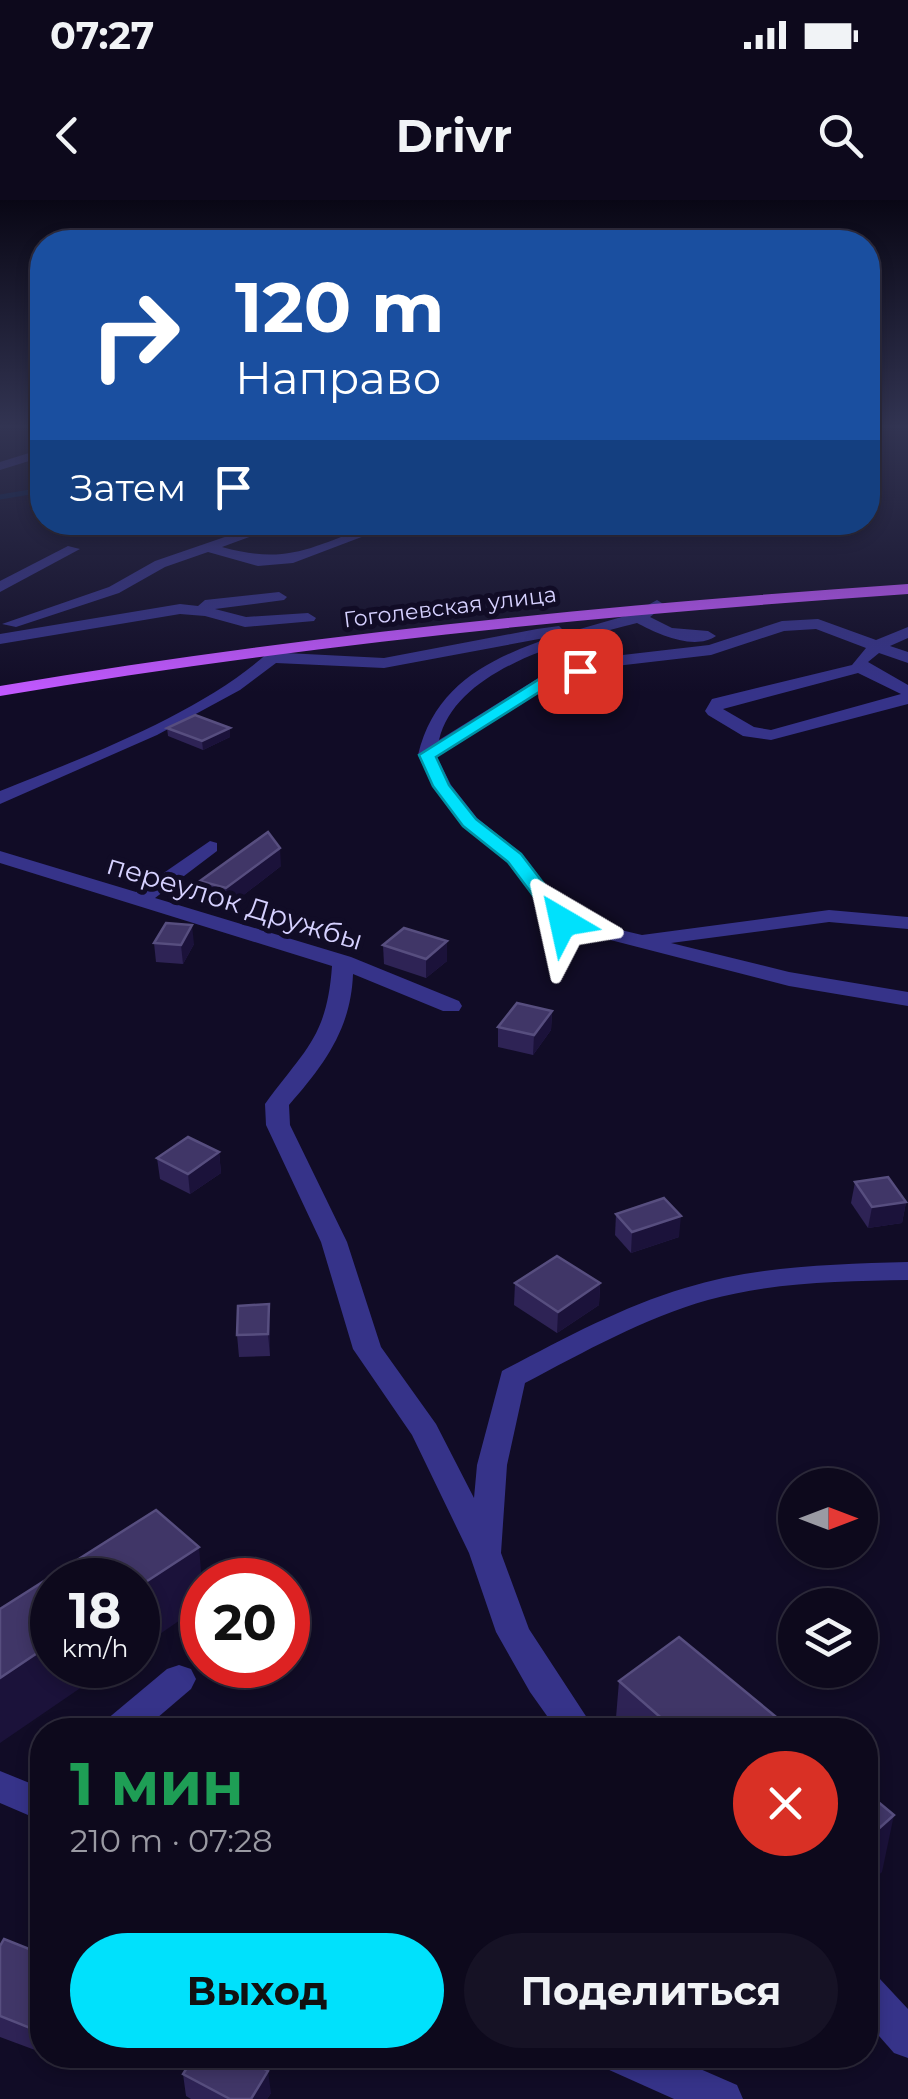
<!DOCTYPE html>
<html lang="ru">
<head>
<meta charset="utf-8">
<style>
  :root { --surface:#0d091c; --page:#161225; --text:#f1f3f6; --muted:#9a9aa3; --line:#2d2a3b; --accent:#00e1fc }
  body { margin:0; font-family:Montserrat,sans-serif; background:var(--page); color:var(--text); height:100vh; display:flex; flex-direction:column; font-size:38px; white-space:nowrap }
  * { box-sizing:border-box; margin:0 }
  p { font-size:32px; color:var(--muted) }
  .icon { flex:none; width:55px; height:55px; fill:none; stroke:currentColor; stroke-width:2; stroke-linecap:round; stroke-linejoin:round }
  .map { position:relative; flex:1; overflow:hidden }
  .details { position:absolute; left:30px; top:1518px; width:848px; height:350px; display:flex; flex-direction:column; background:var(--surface); border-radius:40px; box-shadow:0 5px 15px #0003,0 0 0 2px var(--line) }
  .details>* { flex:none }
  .top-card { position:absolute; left:30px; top:30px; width:850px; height:305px; border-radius:40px; box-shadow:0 5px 15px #0003,0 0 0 2px var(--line); background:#1a4fa0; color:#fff; overflow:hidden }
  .needle { width:65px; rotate:90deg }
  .fabs { position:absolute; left:778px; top:1268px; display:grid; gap:20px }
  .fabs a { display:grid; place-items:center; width:100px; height:100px; border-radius:50%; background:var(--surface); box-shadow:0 5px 15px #0003,0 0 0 2px var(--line); font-size:50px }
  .speed { position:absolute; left:30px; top:1358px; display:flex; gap:20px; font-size:50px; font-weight:700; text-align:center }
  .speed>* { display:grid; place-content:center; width:130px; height:130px; border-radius:50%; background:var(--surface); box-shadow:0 5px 15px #0003,0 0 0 2px var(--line); line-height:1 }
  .speed small { font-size:25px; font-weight:400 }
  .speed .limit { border:15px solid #d22; background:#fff; color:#111 }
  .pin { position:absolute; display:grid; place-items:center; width:85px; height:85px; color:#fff; margin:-42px; border-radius:20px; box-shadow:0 5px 15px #0006 }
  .me { position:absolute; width:110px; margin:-55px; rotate:324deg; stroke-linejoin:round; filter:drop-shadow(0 0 8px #0008) }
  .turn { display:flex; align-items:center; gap:35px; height:210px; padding:0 40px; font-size:45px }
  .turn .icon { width:130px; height:130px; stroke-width:2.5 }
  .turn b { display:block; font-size:70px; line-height:85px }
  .then { display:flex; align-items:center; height:95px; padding:0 40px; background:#0003; gap:20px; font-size:38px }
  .round { display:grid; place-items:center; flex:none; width:105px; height:105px; border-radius:52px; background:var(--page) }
  .headline { display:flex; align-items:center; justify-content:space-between; height:170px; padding:0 40px }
  h1 { font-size:60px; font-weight:700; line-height:75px; color:#1e9e55 }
  .action { display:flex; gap:20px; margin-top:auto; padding:20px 40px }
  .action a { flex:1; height:115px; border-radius:60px; background:var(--accent); color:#111; font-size:40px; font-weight:700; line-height:115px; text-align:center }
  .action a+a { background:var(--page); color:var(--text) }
  .status { display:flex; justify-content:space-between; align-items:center; height:70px; padding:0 50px; background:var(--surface); direction:ltr }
  .status svg { height:28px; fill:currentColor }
  header { display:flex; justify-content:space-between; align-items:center; height:130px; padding:0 40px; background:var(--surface); font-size:45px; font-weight:700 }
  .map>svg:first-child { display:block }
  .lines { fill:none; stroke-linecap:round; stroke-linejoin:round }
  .stream { stroke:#051c46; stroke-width:5 }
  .minor { fill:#363389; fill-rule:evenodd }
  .major { fill:#c158ff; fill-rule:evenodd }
  .wall { fill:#2e2355 }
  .shaded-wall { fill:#1b123a }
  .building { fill:#403667; stroke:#574e7f; stroke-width:2.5 }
  .route { fill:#00e1fc; stroke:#0092a4; stroke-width:2.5 }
  .labels { text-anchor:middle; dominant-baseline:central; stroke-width:10; stroke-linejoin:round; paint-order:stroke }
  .far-street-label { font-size:22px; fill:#d6d1ff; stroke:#110c26 }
  .street-label { font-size:28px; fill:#d6d1ff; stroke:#110c26 }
</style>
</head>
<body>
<div class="status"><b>07:27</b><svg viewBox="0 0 49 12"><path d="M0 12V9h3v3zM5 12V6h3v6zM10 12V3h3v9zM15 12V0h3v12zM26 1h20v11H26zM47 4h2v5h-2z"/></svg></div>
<header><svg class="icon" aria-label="back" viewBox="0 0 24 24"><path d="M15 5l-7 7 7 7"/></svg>Drivr<svg class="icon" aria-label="search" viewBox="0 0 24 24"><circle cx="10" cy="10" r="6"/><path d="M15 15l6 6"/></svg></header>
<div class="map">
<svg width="908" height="1899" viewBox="0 0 908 1899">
  <rect width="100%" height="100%" fill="#110c26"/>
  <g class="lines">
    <path class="stream" d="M0,297L42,290"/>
    <g class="minor">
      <path d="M42,249V257L0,270V262Z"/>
      <path d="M268,322H290L222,347C286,365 309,348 368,327L380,330L293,363L258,366L208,352L165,367L119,393L16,427L2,424L109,387L155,361Z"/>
      <path d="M68,346L80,349L0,392V381Z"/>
      <path d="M279,392L287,397L284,400L215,409L246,417L308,413L316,418L314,421L245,427L205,416L180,414L0,444V434L180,404L198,406L205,400Z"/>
      <path d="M657,400L665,405L650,417L672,428L708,431L716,436C694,451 658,434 637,423C574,439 457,466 439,540L540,477L614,456L709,445L782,421L818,419L876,440L908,427V438L890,446L908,452V463L879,453L868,462L908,485V504L771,540L743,536L708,515L705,511L712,499L852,465L866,448L816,429L784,431L711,455L616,466L552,485L437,557L451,585L477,618L522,654L570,718L642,735L829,710L908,717V729L829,722L671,743L789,772L908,792V806L789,786L556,726L508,662L463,626L433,586L418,555C435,484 490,458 555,436L384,468L276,463L240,490L157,535L0,604V591C85,557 210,510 275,446H287L286,453L384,458L537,429L559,426L566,433L632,414ZM858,473L901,494L771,530L754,527L723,509Z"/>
      <path d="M210,641L217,643V651L155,698L351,757L459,801L462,806L459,811H443L353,774C351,829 324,865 289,905L290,925L347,1042L381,1147L436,1224L474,1298L477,1265L502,1171C561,1140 621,1107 685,1088C757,1066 833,1064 908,1062V1080C841,1081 773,1082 708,1100C644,1118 584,1152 525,1183L507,1265L501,1353L529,1429L595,1530H557L530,1492L496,1432L469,1353L412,1235L353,1149L321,1042L266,925L265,904C304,850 327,838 332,766L0,663V651L136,692Z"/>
      <path d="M179,1465L191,1469L196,1479L191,1489L143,1530H100L106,1520L167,1469Z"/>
      <path d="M0,1571L42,1588V1621L0,1603Z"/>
      <path d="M865,1772L879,1778L908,1809V1858L894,1853L865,1820Z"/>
      <path d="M601,1855H668L737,1885L743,1899H674L607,1869Z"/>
    </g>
    <path class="major" d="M908,384V394C603,415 301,445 0,496V486C301,435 604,405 908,384Z"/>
  </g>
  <g class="wall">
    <path d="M167,528H230V537L203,550L168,536Z"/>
    <path d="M281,666L228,707L201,699L200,681Z"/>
    <path d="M154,743L194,744L183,764L156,762Z"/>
    <path d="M383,745L447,761L426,778L384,764Z"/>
    <path d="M552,811L551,830L533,855L498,847V827Z"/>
    <path d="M219,952L221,973L190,994L160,979L157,958Z"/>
    <path d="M855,982L906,1002L902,1023L868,1028L851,1003Z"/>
    <path d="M616,1014L679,1037L631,1053L615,1035Z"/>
    <path d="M515,1083H600L599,1105L557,1133L514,1105Z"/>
    <path d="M270,1126V1156L239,1157L237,1135Z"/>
    <path d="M619,1481L792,1530H615Z"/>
    <path d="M0,1746L42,1754L35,1850L0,1837Z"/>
    <path d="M183,1874L271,1893L267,1899H191L186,1896Z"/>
  </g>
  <g class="shaded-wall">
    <path d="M230,528V537L203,550L202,541Z"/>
    <path d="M280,648L281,666L228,707L226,688Z"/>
    <path d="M192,725L194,744L183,764L181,745Z"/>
    <path d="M447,741V761L426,778V759Z"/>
    <path d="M552,811L551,830L533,855L534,835Z"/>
    <path d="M219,952L221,973L190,994L188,974Z"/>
    <path d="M906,1002L902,1023L868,1028L872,1007Z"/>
    <path d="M681,1016L679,1037L631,1053L632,1032Z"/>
    <path d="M600,1083L599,1105L557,1133L558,1112Z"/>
    <path d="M269,1104L270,1126V1156L268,1134Z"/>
    <path d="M199,1347L202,1382V1405L138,1449V1387Z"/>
    <path d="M52,1443V1465H114L0,1543V1478Z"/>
    <path d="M894,1615L882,1672L865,1687V1641Z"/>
    <path d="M42,1806V1837L35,1850L30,1828Z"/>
    <path d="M268,1871L271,1893L267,1899H251Z"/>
  </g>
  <g class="building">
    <path d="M195,515L230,528L202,541L167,528Z"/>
    <path d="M268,632L280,648L226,688L200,681Z"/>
    <path d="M166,723L192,725L181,745L154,743Z"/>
    <path d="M404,728L447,741L426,759L383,745Z"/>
    <path d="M517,803L552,811L534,835L498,827Z"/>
    <path d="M188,937L219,952L188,974L157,958Z"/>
    <path d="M888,977L906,1002L872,1007L855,982Z"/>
    <path d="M664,998L681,1016L632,1032L616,1014Z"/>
    <path d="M557,1056L600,1083L558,1112L515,1083Z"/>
    <path d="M269,1104L268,1134L237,1135L238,1106Z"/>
    <path d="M156,1310L199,1347L138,1387V1380H52V1443L0,1478V1409Z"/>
    <path d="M679,1437L792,1530H675L619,1481Z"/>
    <path d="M865,1591L894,1615L865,1641Z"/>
    <path d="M4,1739L42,1754V1806L30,1828L0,1816V1746Z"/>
    <path d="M195,1855H238L268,1871L251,1899H230L183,1874Z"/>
  </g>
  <linearGradient id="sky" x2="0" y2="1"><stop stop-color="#090715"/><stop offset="0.46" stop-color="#323452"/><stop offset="1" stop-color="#323452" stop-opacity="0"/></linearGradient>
  <rect width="908" height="492" fill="url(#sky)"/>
  <path class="route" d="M580,467L588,471L585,474L552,484L436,557L449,585L476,619L521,654L570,718L573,722L563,727L556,726L508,662L463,626L433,586L419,555L541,478Z"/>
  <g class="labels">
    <g class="far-street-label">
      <text transform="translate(450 407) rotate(-7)">Гоголевская улица</text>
    </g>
    <g class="street-label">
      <text transform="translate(235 702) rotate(17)">переулок Дружбы</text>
    </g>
  </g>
</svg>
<div class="fabs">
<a><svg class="needle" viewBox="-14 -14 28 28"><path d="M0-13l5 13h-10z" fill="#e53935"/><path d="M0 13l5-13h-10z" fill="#9a9aa3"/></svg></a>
<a><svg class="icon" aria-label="layers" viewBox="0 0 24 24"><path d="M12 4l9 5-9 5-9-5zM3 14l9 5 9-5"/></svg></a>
</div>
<div class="speed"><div>18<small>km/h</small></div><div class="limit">20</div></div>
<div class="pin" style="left:580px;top:471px;background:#d93025"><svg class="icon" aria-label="arrive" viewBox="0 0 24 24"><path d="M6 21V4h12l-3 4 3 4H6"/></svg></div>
<svg class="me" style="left:563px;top:722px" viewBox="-20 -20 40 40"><path d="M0-17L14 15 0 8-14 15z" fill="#00e1fc" stroke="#fff" stroke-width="4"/></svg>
<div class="top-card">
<div class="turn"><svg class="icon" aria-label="right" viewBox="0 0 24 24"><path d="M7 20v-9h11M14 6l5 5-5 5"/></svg><div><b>120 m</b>Направо</div></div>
<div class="then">Затем<svg class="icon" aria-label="arrive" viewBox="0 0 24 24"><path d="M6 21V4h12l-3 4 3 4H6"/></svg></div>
</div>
<section class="details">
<div class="headline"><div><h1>1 мин</h1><p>210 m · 07:28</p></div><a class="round" style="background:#d93025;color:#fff"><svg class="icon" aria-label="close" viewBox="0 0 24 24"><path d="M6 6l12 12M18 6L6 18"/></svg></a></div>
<div class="action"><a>Выход</a><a>Поделиться</a></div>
</section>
</div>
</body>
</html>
